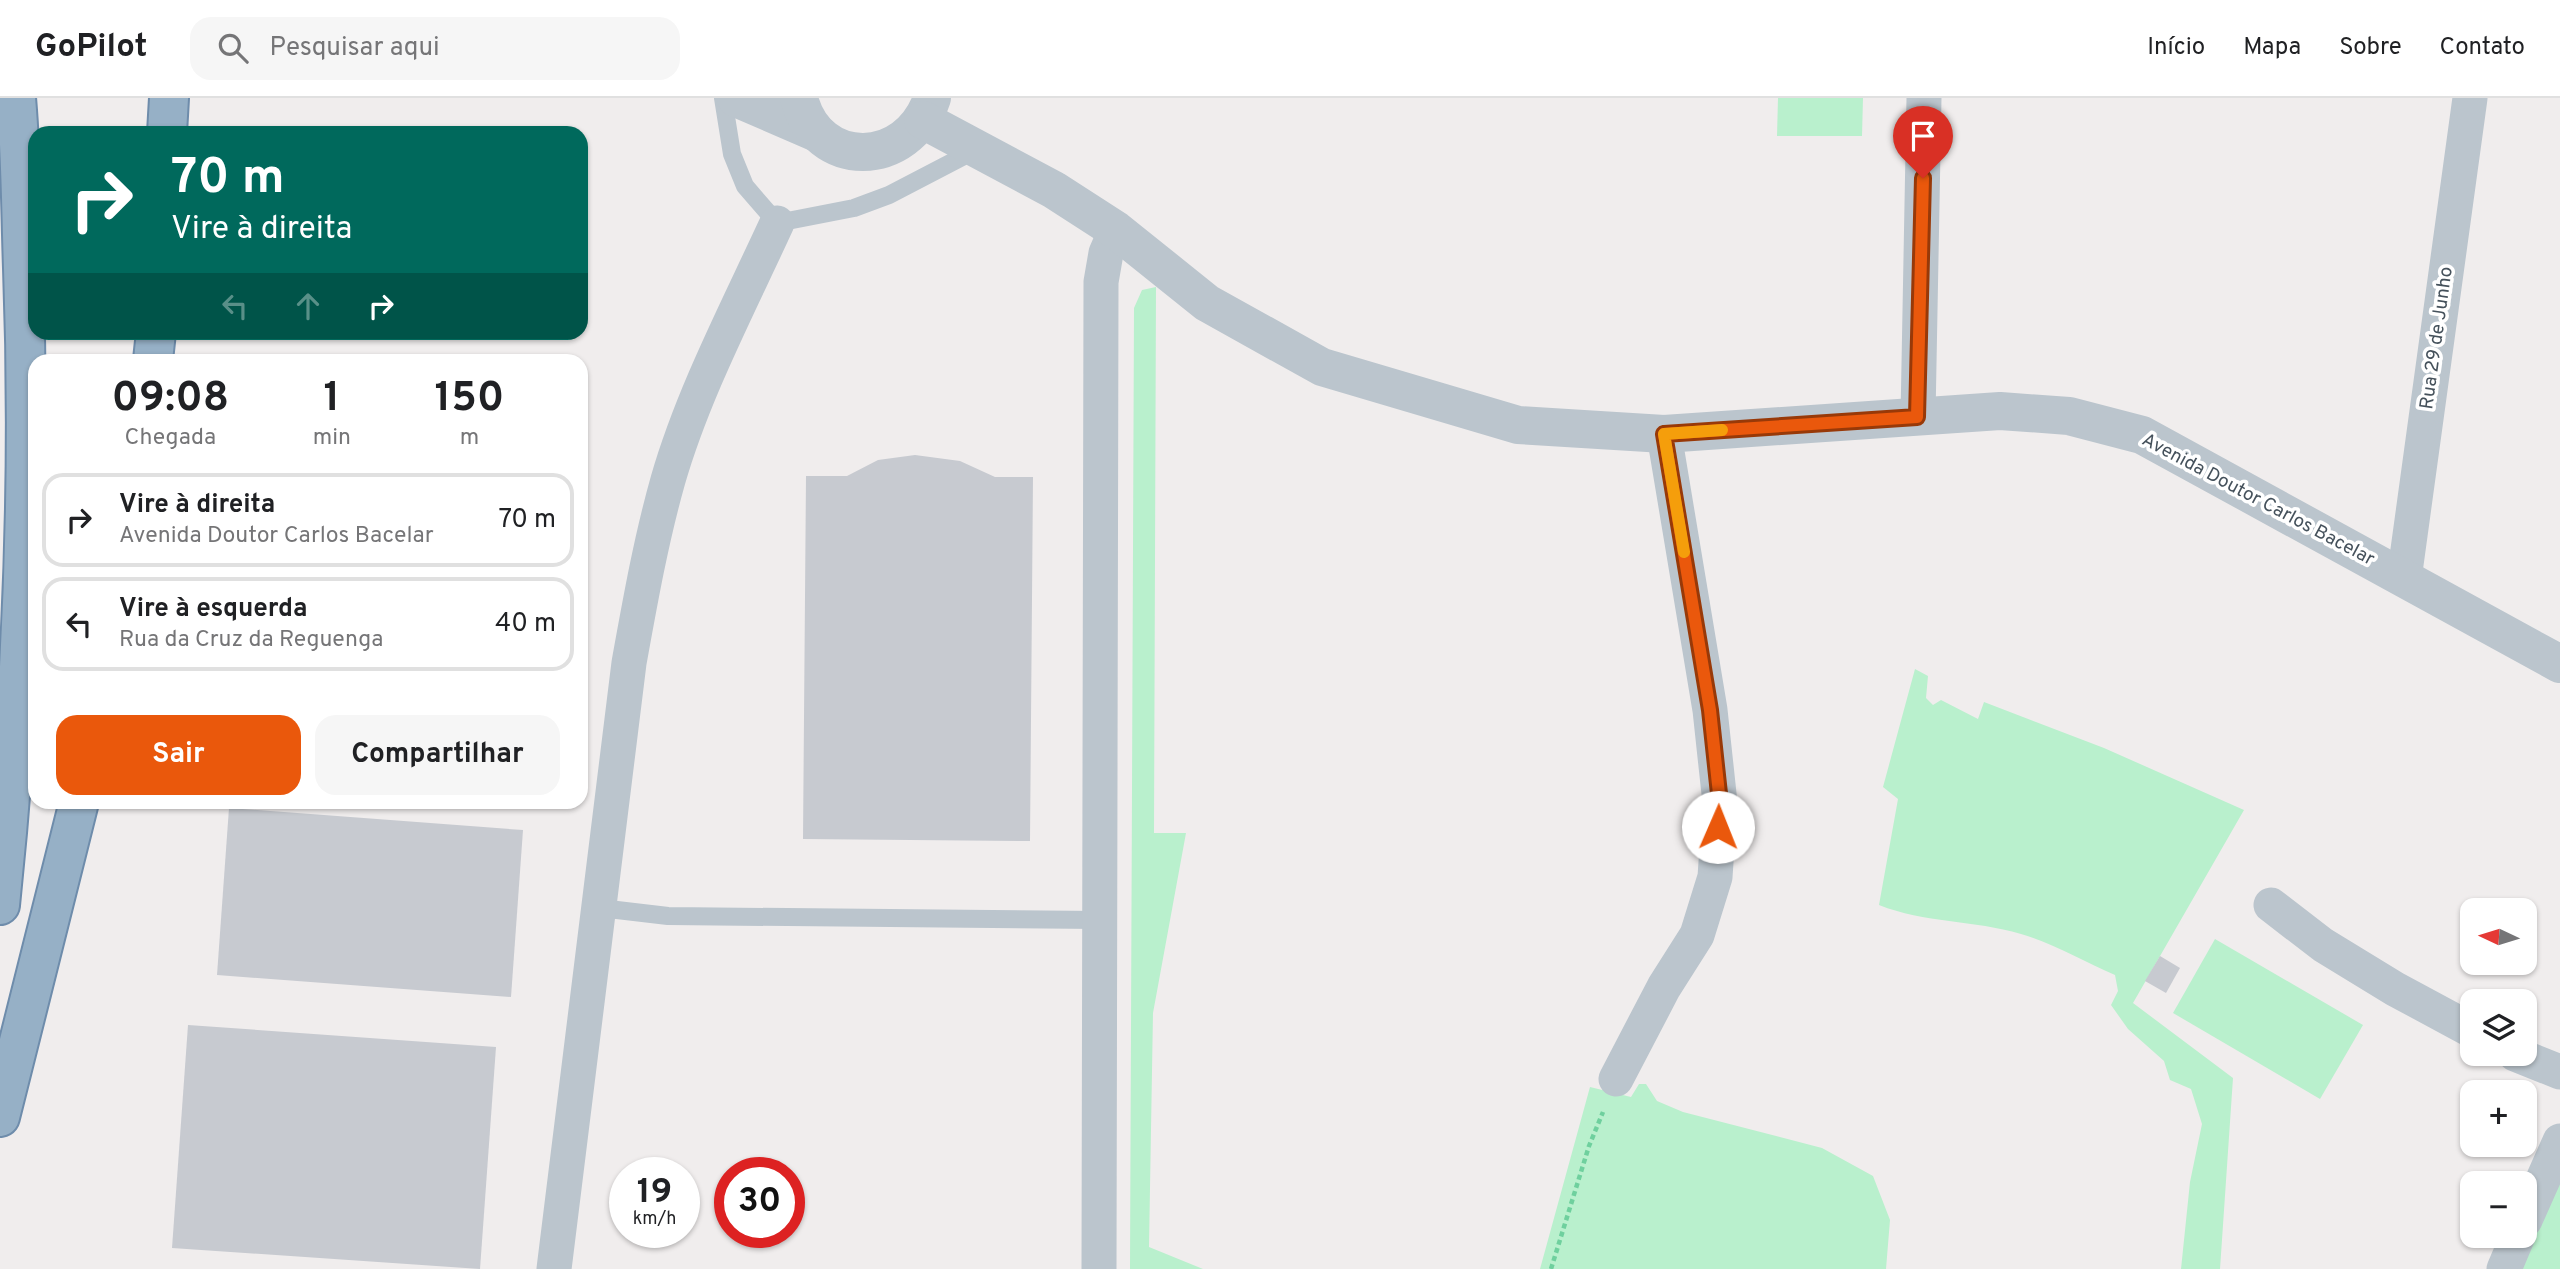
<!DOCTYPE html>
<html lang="pt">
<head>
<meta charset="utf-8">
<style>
  :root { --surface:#fff; --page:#f6f6f6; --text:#202124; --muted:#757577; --line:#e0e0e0; --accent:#ea580c }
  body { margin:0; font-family:Overpass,sans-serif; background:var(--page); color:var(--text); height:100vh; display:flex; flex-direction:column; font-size:26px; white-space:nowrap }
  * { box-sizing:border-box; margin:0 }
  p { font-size:23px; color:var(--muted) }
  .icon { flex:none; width:38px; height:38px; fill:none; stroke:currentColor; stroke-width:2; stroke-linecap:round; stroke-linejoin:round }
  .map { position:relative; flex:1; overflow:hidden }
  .side { position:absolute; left:28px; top:256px; width:560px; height:455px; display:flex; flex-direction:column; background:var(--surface); border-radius:21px; box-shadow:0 2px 5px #0004 }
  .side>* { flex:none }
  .banner { position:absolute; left:28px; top:28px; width:560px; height:214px; border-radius:21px; box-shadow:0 2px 5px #0004; background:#00695c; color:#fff; overflow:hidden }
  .needle { width:46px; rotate:274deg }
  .fabs { position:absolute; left:2460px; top:800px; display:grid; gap:14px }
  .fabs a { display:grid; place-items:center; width:77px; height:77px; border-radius:14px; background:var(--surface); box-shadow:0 2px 5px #0004; font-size:35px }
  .speed { position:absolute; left:609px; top:1059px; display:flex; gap:14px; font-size:35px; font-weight:700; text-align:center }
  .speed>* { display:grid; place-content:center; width:91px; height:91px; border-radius:50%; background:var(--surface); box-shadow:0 2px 5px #0004; line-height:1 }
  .speed small { font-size:18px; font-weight:400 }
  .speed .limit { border:10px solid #d22; background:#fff; color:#111 }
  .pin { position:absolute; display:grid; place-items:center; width:60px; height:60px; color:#fff; margin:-72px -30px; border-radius:50% 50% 50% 0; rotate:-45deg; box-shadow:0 0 7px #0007 }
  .pin .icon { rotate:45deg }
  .me { position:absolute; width:77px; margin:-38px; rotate:1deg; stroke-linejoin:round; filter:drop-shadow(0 0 5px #0008) }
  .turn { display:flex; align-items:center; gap:24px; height:147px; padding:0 28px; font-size:32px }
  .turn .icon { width:91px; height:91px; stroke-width:2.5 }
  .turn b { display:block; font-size:49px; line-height:60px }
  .lanes { display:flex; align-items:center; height:66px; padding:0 28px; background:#0003; justify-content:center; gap:35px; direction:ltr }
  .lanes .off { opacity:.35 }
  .eta { display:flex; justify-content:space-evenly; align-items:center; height:119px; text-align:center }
  .eta b { font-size:42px; font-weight:700; line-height:49px }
  .primary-button { display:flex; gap:14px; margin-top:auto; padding:14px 28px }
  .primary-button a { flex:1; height:80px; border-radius:21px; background:var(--accent); color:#fff; font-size:28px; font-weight:700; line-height:80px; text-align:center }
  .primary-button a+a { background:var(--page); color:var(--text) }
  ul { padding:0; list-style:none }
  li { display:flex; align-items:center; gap:21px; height:94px; margin:0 14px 10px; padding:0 14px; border:4px solid var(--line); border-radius:21px }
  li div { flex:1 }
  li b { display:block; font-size:26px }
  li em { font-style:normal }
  header { display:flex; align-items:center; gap:42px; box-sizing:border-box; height:98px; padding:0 35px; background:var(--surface); border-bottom:2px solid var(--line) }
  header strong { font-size:33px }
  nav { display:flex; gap:38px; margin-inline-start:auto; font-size:24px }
  .search { width:490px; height:63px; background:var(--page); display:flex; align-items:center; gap:18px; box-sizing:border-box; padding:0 24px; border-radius:21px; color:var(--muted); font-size:26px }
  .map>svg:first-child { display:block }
  .green { fill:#b9f0cd }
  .building { fill:#c7cad0 }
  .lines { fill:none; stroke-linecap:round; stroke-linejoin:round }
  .trunk-casing { stroke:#6e8cab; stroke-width:42 }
  .path { stroke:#6fd09e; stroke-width:4.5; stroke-dasharray:5 3.5; stroke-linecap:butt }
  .service { stroke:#bbc5cd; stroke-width:18 }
  .minor { stroke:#bbc5cd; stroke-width:35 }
  .tertiary { stroke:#bbc5cd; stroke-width:38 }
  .trunk { stroke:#96b0c6; stroke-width:38 }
  .route-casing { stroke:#983908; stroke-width:18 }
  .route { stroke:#ea580c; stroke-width:12 }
  .slow { stroke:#f59e0b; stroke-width:12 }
  .labels { text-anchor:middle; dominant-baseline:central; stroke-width:7; stroke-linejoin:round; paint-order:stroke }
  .street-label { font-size:19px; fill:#45515b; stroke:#fff }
</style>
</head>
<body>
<header>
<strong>GoPilot</strong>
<div class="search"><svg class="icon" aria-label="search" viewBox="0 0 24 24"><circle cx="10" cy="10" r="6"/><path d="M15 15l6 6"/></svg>Pesquisar aqui</div>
<nav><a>Início</a><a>Mapa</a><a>Sobre</a><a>Contato</a></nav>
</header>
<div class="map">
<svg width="2560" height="1171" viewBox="0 0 2560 1171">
  <rect width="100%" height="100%" fill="#f0eded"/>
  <g class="green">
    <path d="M1778,0H1863L1862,38H1777Z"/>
    <path d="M1156,189L1154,735H1186L1153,915L1149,1149L1203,1171H1130L1134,210L1142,192Z"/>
    <path d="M1915,571L1928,578L1926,600L1933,607L1941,602L1978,621L1984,604L2104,650L2244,712L2133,905L2233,980L2220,1171H2181L2190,1084L2202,1026L2191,991L2170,982L2164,963L2128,931L2111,907L2118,893L2115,877C2085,864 2053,845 2021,836C1974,822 1924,825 1879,807L1898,701L1883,689Z"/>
    <path d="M2215,841L2363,927L2320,1001L2173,915Z"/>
    <path d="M1639,986H1646L1657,1003L1683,1014L1822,1050L1873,1078L1890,1122L1886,1171H1540L1590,989L1631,999Z"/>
    <path d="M2560,1080V1171H2519Z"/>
  </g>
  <g class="building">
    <path d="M915,357L960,363L995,379H1033L1030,743L803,741L806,378H847L878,362Z"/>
    <path d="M229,710L523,732L511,899L217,877Z"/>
    <path d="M2160,858L2180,870L2166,895L2145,883Z"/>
    <path d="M188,927L496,949L480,1171L172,1150Z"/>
  </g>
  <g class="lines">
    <defs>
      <g id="trunk">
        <path d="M167,35L169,0"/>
        <path d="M153,262L156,234"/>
        <path d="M0,807C22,595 31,382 23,170C21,113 21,56 16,0"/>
        <path d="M0,1019L79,704"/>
      </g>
    </defs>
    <use href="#trunk" class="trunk-casing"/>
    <path class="path" d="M1551,1171L1589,1048L1603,1014"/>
    <g class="service">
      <path d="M723,0L732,56L745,88L777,125L854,110L889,97L962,59"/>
      <path d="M600,810L668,818L1099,822"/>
    </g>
    <g class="minor">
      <path d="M1918,319L1924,0"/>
      <path d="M2404,481L2470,0"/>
      <path d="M2271,807L2323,847L2395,891L2473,933"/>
      <path d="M2515,956L2560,974"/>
      <path d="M1616,981L1664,889L1697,837L1715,779L1720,705L1710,612L1664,336"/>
      <path d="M2525,1122L2560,1043"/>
      <path d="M554,1171L629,565C640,504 651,442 668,382C693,295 739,208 777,125"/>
      <path d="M1099,1171L1101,184L1106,155L1116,132"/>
      <path d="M2504,1171L2518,1138"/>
    </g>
    <g class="tertiary">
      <path d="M736,0L817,35"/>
      <path d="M799,0C817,73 908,71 932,0"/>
      <path d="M923,22L1054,92L1116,132L1207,205L1322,269L1518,327L1664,336L2000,313L2069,318L2142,337L2560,566"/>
    </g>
    <use href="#trunk" class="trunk"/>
  </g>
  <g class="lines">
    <defs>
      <path id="route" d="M1718,729L1720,705L1710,612L1664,336L1917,319L1923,80"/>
    </defs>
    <use href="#route" class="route-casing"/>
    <use href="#route" class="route"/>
    <path class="slow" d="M1684,454L1664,336L1722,332"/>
  </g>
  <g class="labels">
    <g class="street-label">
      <text transform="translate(2437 240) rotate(-82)">Rua 29 de Junho</text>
      <text transform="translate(2258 402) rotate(28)">Avenida Doutor Carlos Bacelar</text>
    </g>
  </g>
</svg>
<div class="fabs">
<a><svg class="needle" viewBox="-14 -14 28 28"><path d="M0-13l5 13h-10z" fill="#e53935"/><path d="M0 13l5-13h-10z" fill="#757577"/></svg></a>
<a><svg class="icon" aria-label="layers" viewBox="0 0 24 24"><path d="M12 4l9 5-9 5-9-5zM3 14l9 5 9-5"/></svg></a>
<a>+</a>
<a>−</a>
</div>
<div class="speed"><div>19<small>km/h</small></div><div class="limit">30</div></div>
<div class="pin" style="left:1923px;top:80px;background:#d93025"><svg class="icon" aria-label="arrive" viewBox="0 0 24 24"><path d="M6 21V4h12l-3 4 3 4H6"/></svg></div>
<svg class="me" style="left:1718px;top:729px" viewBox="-20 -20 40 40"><circle r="19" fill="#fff"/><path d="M0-13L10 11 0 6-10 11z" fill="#ea580c"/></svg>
<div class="banner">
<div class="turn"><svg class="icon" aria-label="right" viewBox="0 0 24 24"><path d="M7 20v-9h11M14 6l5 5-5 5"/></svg><div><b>70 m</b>Vire à direita</div></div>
<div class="lanes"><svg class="icon off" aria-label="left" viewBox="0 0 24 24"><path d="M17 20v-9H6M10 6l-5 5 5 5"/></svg><svg class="icon off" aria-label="ahead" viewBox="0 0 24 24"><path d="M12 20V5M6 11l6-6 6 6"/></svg><svg class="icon" aria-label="right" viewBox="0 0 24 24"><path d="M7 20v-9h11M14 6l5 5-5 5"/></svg></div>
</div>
<section class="side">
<div class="eta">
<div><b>09:08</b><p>Chegada</p></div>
<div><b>1</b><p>min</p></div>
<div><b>150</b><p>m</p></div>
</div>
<ul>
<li><svg class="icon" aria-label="right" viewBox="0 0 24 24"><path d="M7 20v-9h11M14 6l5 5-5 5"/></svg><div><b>Vire à direita</b><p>Avenida Doutor Carlos Bacelar</p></div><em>70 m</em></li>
<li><svg class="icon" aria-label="left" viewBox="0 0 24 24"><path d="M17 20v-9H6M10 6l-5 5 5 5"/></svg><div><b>Vire à esquerda</b><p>Rua da Cruz da Reguenga</p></div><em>40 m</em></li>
</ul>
<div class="primary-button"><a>Sair</a><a>Compartilhar</a></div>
</section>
</div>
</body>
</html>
